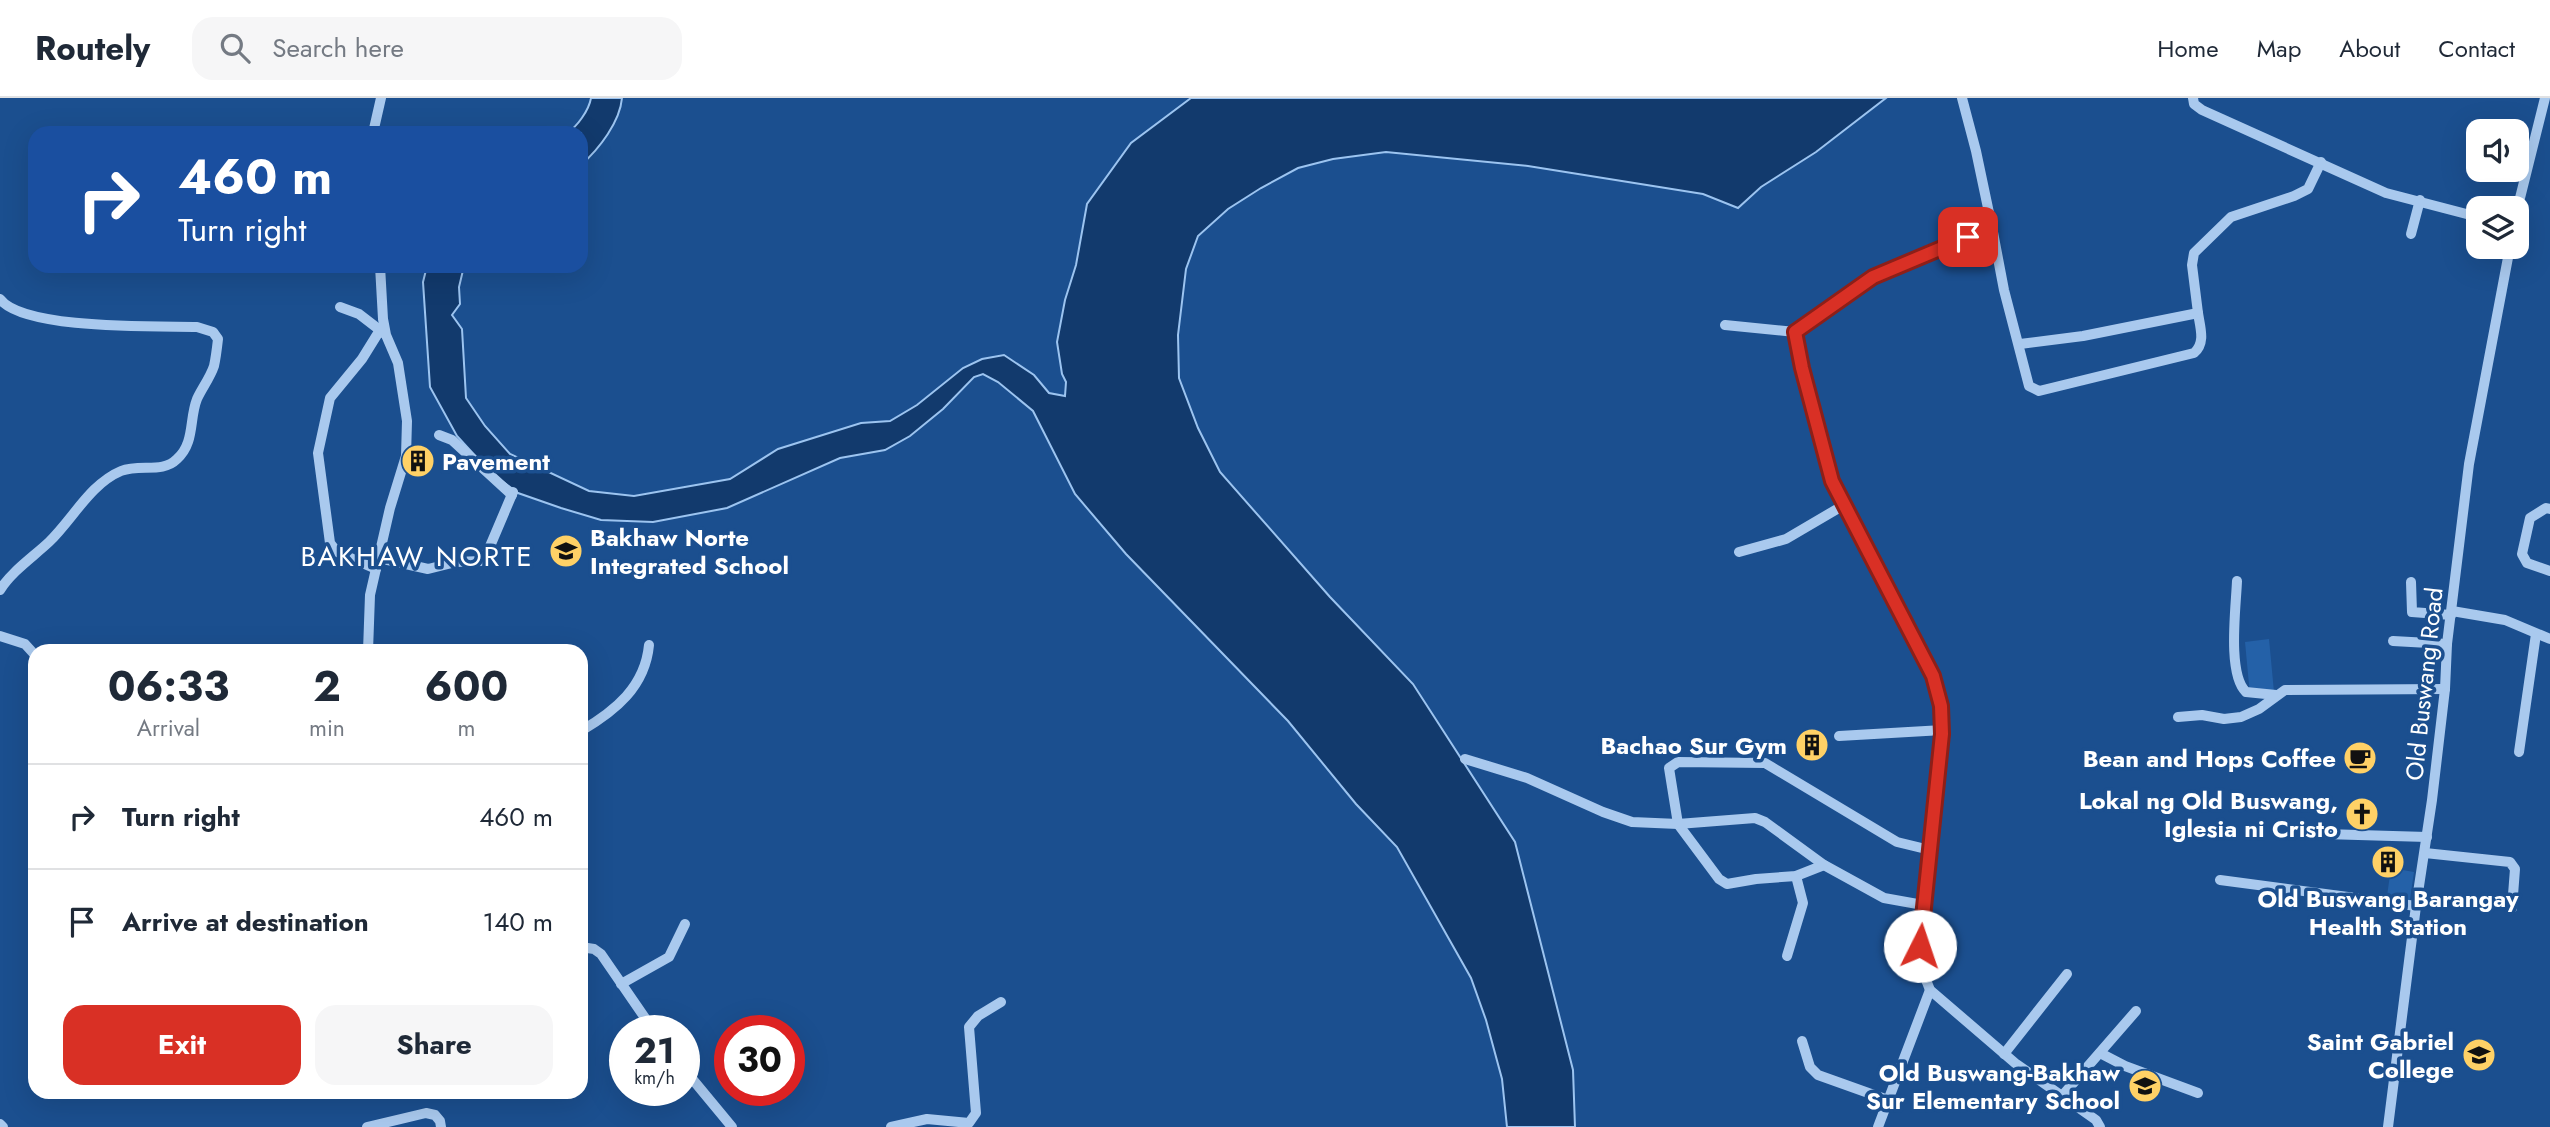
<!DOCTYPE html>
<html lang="en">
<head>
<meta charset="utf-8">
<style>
  :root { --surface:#fff; --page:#f6f6f7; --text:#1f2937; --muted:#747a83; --line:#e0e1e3; --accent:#d93025 }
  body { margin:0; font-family:Jost,sans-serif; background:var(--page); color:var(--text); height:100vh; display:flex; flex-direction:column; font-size:26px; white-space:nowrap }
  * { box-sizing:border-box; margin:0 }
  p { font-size:23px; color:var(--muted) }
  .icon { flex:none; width:38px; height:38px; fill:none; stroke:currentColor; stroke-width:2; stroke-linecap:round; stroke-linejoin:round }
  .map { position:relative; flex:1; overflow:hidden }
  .sheet { position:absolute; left:28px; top:546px; width:560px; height:455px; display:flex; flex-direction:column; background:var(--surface); border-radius:21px; box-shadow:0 7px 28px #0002 }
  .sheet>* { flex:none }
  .banner { position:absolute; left:28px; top:28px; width:560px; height:147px; border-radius:21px; box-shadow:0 7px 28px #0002; background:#1a4fa0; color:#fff; overflow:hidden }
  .controls { position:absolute; left:2466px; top:21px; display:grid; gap:14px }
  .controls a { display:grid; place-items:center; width:63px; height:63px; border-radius:14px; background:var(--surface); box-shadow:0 7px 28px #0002; font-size:35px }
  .speed { position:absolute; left:609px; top:917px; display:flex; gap:14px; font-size:35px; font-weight:700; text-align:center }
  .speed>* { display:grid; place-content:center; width:91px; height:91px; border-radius:50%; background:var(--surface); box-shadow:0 7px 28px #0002; line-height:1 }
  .speed small { font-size:18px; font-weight:400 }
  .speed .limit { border:10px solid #d22; background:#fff; color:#111 }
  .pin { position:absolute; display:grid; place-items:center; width:60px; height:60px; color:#fff; margin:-30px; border-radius:14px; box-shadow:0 4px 10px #0006 }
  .me { position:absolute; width:77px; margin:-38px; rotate:4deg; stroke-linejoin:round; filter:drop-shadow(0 0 5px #0008) }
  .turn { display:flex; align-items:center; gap:24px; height:147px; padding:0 35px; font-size:32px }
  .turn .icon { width:91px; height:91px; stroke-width:2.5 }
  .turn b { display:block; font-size:49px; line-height:60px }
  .eta { display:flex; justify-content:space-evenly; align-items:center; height:119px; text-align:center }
  .eta b { font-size:42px; font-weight:700; line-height:49px }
  .cta { display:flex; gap:14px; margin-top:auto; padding:14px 35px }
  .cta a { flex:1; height:80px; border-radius:21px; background:var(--accent); color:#fff; font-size:28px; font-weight:700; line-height:80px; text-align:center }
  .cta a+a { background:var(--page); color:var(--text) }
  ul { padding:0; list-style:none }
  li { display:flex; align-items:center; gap:21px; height:105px; padding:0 35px; border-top:2px solid var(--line) }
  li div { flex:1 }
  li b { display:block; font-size:26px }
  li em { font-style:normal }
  header { display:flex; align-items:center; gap:42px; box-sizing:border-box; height:98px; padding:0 35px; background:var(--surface); border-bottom:2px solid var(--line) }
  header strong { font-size:33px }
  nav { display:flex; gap:38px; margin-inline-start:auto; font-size:24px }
  .search { width:490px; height:63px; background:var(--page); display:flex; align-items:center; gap:18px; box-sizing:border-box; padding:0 24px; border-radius:21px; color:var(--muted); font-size:26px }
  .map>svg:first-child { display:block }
  .green { fill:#2461a8 }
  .water { fill:#123a6d; stroke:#9cc4f0; stroke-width:2 }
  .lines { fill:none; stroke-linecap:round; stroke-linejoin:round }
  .minor { stroke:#a9c9ee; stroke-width:10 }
  .route-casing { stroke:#8d1f18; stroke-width:18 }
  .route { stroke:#d93025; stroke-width:12 }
  .labels { text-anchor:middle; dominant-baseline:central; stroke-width:7; stroke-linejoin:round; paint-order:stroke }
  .poi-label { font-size:24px; font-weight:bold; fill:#fff; stroke:#1b4f8f; text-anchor:end }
  .street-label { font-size:24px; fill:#fff; stroke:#1b4f8f }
  .quarter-label { font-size:28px; letter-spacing:2px; fill:#fff; stroke:#1b4f8f }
</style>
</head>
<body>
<header>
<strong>Routely</strong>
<div class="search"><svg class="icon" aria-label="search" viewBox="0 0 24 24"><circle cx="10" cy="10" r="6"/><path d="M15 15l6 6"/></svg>Search here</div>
<nav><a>Home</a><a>Map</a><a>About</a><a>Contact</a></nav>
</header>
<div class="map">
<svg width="2550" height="1029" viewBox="0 0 2550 1029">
  <rect width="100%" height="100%" fill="#1b4f8f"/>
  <g class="green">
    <path d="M2269,541L2274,594L2250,597L2245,544Z"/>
    <path d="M2391,770L2414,774L2409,808L2386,805Z"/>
  </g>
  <g class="water">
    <path d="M591,0H622C620,24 599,51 581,67V35H567C577,29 589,12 591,0Z"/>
    <path d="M1191,0H1886L1816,54L1761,89L1738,110L1703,96L1528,68L1386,54L1333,61L1298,70L1261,90L1228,111L1198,138L1186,171L1178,237L1179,280L1198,330L1220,374L1330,499L1413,586L1515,744L1573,972L1575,1029H1507L1502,981L1486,922L1471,880L1397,749L1356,706L1288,623L1126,456L1075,396L1033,313L998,284L983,276L974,279L943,311L910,338L885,352L840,360L727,410L653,424L601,422L561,410L518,395L490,374L457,338L430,289L423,184L427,168H464L459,189L460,206L452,217L462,231L466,300L485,328L510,356L589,393L634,398L730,381L778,351L861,325L890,323L917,307L963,270L982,261L1004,257L1034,277L1049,295L1065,298L1066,284L1062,276L1057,244L1065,202L1076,167L1087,106L1131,45Z"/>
  </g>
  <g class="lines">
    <g class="minor">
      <path d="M1962,0L1976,53L1992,129L1873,179L1795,234L1802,270L1832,383L1933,578L1941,608L1943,636L1919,864L1930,892L2015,965L2096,1022L2100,1029"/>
      <path d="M2193,0L2194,6L2202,12L2386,95L2478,119"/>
      <path d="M373,35L381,0"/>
      <path d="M2516,116L2545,0"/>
      <path d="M1992,129L2004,192L2029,288L2039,293L2194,255C2206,245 2200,229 2198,215"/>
      <path d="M2411,136L2420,102"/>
      <path d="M0,201C23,232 157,228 197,229L213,234L218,241C217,250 216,259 214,268C210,280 202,290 197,301C189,321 195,345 177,361C162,376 140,365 121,373C90,386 73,421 49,444C33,459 12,473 0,492"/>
      <path d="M340,209L359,216L385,236"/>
      <path d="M1725,227L1795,234"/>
      <path d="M2020,246L2083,238L2198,215L2192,167L2194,155L2231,119L2294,98L2308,91L2321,64"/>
      <path d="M439,337L452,342L512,397"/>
      <path d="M2550,411L2546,410L2530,420L2522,456L2527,465L2550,473"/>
      <path d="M1739,454L1786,441L1844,407"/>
      <path d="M379,460L428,471L456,464L481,463L488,453L513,394"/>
      <path d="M376,471L337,454L330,445L318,355L330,300L362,261L380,232"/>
      <path d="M2237,483C2236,509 2227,576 2246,594L2276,597"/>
      <path d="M2411,484L2412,514L2451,517"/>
      <path d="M2452,513L2505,522L2550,541"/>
      <path d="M0,538L25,546L35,557"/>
      <path d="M2393,543L2447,546"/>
      <path d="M368,553L370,497L390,410L406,358L407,323L398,265L386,237L383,221L380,168"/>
      <path d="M2178,619L2202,617L2224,621L2241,619L2259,611L2285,592L2445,591"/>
      <path d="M581,633C615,613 645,589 649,547"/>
      <path d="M1839,638L1943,632"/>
      <path d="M2519,654L2536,536"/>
      <path d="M1465,661L1527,680L1603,714L1632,724L1678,726L1755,720L1765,724L1824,767L1884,800L1923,807"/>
      <path d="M2324,736L2427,739"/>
      <path d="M2425,755L2510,764L2515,771L2512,810"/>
      <path d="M1824,767L1796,778L1756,781L1727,786L1719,781L1678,726L1669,670L1678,664L1765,665L1897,744L1930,752"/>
      <path d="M2220,782L2416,808"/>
      <path d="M581,849L594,851L601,856L654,933"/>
      <path d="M1787,858L1803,805L1796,778"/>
      <path d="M621,886L669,859L685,826"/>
      <path d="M1802,943L1810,969L1818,977L1888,1002"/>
      <path d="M2100,955L2125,968L2198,995"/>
      <path d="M2004,956L2067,876"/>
      <path d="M684,971L732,1029"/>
      <path d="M2062,998L2136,913"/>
      <path d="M0,1026L3,1029"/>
      <path d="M367,1029L426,1015L435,1017L440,1023L441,1029"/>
      <path d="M891,1029L927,1021L969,1025L976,1015L969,929L978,918L1001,904"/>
      <path d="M1878,1029L1930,892"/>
      <path d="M2388,1029L2416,808L2432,702L2445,591L2447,546L2469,366L2510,149"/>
    </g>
  </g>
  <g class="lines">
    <defs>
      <path id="route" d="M1920,848L1942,636L1941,608L1933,578L1832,383L1802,270L1795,234L1873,179L1968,139"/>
    </defs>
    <use href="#route" class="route-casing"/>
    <use href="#route" class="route"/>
  </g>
  <defs>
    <symbol id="building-disc" viewBox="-11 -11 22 22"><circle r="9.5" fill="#ffd166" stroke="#1b4f8f"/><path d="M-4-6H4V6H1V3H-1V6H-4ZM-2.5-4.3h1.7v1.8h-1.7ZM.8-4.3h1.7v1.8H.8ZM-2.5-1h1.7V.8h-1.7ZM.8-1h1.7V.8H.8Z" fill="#111"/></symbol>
    <symbol id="school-disc" viewBox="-11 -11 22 22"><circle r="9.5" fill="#ffd166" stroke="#1b4f8f"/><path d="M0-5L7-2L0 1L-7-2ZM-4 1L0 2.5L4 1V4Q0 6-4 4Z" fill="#111"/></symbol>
    <symbol id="cafe-disc" viewBox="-11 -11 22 22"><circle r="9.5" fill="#ffd166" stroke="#1b4f8f"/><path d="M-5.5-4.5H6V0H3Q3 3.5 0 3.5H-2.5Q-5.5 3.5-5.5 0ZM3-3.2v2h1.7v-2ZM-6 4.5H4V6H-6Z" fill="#111"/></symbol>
    <symbol id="church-disc" viewBox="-11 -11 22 22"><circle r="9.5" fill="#ffd166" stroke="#1b4f8f"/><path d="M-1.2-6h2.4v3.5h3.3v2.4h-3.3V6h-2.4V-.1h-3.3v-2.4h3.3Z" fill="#111"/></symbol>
    <symbol id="university-disc" viewBox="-11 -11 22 22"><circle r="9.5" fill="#ffd166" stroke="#1b4f8f"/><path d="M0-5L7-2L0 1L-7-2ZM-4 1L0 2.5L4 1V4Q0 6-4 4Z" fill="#111"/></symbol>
  </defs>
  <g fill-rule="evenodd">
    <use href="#building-disc" x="399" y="344" width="38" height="38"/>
    <use href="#school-disc" x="547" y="434" width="38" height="38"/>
    <use href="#building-disc" x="1793" y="628" width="38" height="38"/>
    <use href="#cafe-disc" x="2341" y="641" width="38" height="38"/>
    <use href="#church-disc" x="2343" y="697" width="38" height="38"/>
    <use href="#building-disc" x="2369" y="745" width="38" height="38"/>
    <use href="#university-disc" x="2460" y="938" width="38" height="38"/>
    <use href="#school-disc" x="2126" y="969" width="38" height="38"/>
  </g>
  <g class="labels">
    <g class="poi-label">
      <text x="442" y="363" text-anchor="start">Pavement</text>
      <text x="590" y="439" text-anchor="start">Bakhaw Norte<tspan x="590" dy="28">Integrated School</tspan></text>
      <text x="1787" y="647">Bachao Sur Gym</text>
      <text x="2336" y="660">Bean and Hops Coffee</text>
      <text x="2338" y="702">Lokal ng Old Buswang,<tspan x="2338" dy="28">Iglesia ni Cristo</tspan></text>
      <text x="2388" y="800" text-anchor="middle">Old Buswang Barangay<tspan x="2388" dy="28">Health Station</tspan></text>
      <text x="2454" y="943">Saint Gabriel<tspan x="2454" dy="28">College</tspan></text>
      <text x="2120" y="974">Old Buswang-Bakhaw<tspan x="2120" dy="28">Sur Elementary School</tspan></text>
    </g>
    <g class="street-label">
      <text transform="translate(2424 586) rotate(-84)">Old Buswang Road</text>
    </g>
    <g class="quarter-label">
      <text x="417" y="458">BAKHAW NORTE</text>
    </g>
  </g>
</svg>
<div class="controls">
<a><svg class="icon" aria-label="sound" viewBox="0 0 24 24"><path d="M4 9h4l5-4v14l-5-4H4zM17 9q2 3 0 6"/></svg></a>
<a><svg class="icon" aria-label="layers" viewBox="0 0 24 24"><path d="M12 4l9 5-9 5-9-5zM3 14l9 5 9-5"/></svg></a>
</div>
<div class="speed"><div>21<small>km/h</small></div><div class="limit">30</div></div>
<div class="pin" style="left:1968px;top:139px;background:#d93025"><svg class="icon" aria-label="arrive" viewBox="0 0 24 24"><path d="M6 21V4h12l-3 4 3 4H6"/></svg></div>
<svg class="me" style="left:1920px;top:848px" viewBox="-20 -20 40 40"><circle r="19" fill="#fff"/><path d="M0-13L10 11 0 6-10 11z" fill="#d93025"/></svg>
<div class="banner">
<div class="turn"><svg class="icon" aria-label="right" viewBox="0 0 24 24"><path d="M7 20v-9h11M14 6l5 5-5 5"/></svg><div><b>460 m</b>Turn right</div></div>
</div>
<section class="sheet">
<div class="eta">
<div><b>06:33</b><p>Arrival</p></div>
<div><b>2</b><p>min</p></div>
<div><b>600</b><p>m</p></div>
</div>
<ul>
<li><svg class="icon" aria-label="right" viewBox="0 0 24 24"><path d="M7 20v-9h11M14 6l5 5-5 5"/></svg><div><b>Turn right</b></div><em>460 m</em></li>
<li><svg class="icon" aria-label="arrive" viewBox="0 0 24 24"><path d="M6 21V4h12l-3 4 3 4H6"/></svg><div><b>Arrive at destination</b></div><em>140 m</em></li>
</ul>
<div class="cta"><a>Exit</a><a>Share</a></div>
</section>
</div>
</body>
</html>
